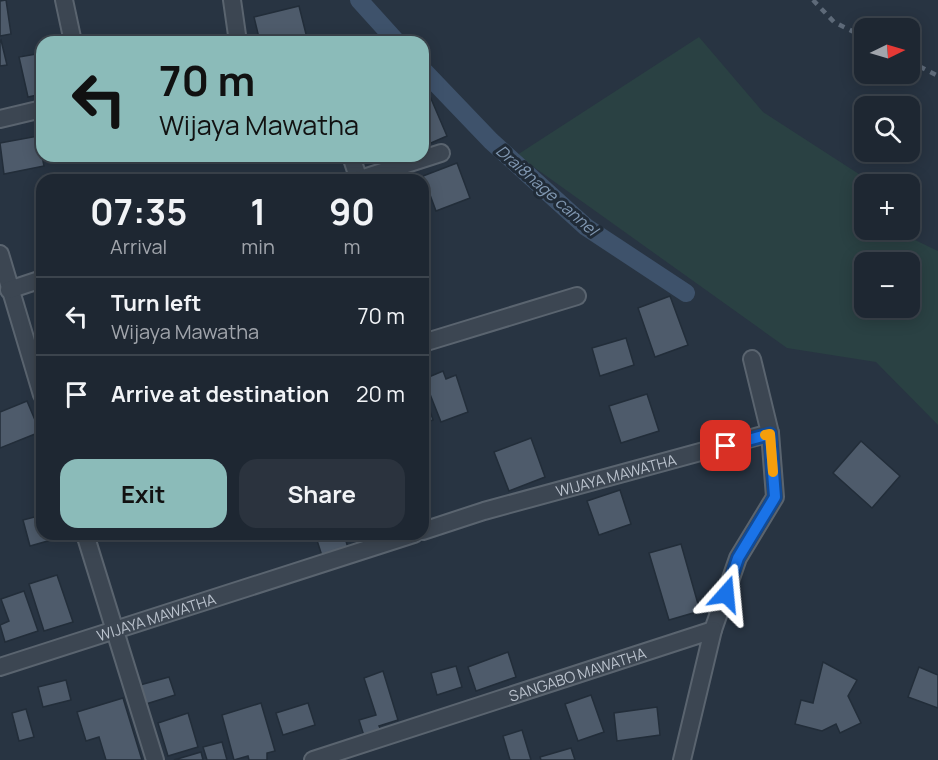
<!DOCTYPE html>
<html lang="en">
<head>
<meta charset="utf-8">
<style>
  :root { --surface:#1e2732; --page:#2b333e; --text:#f1f3f6; --muted:#a1a5ac; --line:#3c444d; --accent:#8bbbb9 }
  body { margin:0; font-family:Manrope,sans-serif; background:var(--page); color:var(--text); height:100vh; display:flex; flex-direction:column; font-size:22px; white-space:nowrap }
  * { box-sizing:border-box; margin:0 }
  p { font-size:20px; color:var(--muted) }
  .icon { flex:none; width:33px; height:33px; fill:none; stroke:currentColor; stroke-width:2; stroke-linecap:round; stroke-linejoin:round }
  .map { position:relative; flex:1; overflow:hidden }
  .drawer { position:absolute; left:36px; top:174px; width:393px; height:366px; display:flex; flex-direction:column; background:var(--surface); border-radius:18px; box-shadow:0 3px 15px #0003,0 0 0 2px var(--line) }
  .drawer>* { flex:none }
  .top-card { position:absolute; left:36px; top:36px; width:393px; height:126px; border-radius:18px; box-shadow:0 3px 15px #0003,0 0 0 2px var(--line); background:#8bbbb9; color:#111; overflow:hidden }
  .needle { width:39px; rotate:85deg }
  .controls { position:absolute; left:854px; top:18px; display:grid; gap:12px }
  .controls a { display:grid; place-items:center; width:66px; height:66px; border-radius:12px; background:var(--surface); box-shadow:0 3px 15px #0003,0 0 0 2px var(--line); font-size:30px }
  .pin { position:absolute; display:grid; place-items:center; width:51px; height:51px; color:#fff; margin:-26px; border-radius:12px; box-shadow:0 3px 9px #0006 }
  .me { position:absolute; width:66px; margin:-33px; rotate:18deg; stroke-linejoin:round; filter:drop-shadow(0 0 4px #0008) }
  .turn { display:flex; align-items:center; gap:21px; height:126px; padding:0 24px; font-size:27px }
  .turn .icon { width:78px; height:78px; stroke-width:2.5 }
  .turn b { display:block; font-size:42px; line-height:51px }
  .eta { display:flex; justify-content:space-evenly; align-items:center; height:102px; text-align:center }
  .eta b { font-size:36px; font-weight:700; line-height:42px }
  .action { display:flex; gap:12px; margin-top:auto; padding:12px 24px }
  .action a { flex:1; height:69px; border-radius:18px; background:var(--accent); color:#111; font-size:24px; font-weight:700; line-height:69px; text-align:center }
  .action a+a { background:var(--page); color:var(--text) }
  ul { padding:0; list-style:none }
  li { display:flex; align-items:center; gap:18px; height:78px; padding:0 24px; border-top:2px solid var(--line) }
  li div { flex:1 }
  li b { display:block; font-size:22px }
  li em { font-style:normal }
  .map>svg:first-child { display:block }
  .green { fill:#2a4143; fill-rule:evenodd }
  .lines { fill:none; stroke-linecap:round; stroke-linejoin:round }
  .canal { stroke:#3e526b; stroke-width:18 }
  .building { fill:#4e5b6b; stroke:#222d39; stroke-width:1.5 }
  .minor-casing { stroke:#5a646f; stroke-width:20 }
  .minor { stroke:#3c4652; stroke-width:16 }
  .rail { stroke:#5e6a79; stroke-width:4.5; stroke-dasharray:6 6; stroke-linecap:butt }
  .route-casing { stroke:#114b97; stroke-width:15 }
  .route { stroke:#1a73e8; stroke-width:10 }
  .slow { stroke:#f59e0b; stroke-width:10 }
  .labels { text-anchor:middle; dominant-baseline:central; stroke-width:6; stroke-linejoin:round; paint-order:stroke }
  .street-label { font-size:15px; fill:#b9c1cc; stroke:#202b37 }
  .water-label { font-size:16px; font-style:italic; fill:#8198b2; stroke:#202b37 }
</style>
</head>
<body>
<div class="map">
<svg width="938" height="760" viewBox="0 0 938 760">
  <rect width="100%" height="100%" fill="#283442"/>
  <path class="green" d="M699,37L763,112L865,178L868,184H864V230H894L938,251V425L876,362L787,348L517,155ZM864,262H909V308H864Z"/>
  <g class="lines">
    <g class="canal">
      <path d="M359,0L397,42"/>
      <path d="M423,70L491,141L586,227L686,293"/>
    </g>
  </g>
  <g class="building">
    <path d="M6,0L11,34L0,36V1Z"/>
    <path d="M299,6L308,42H260L254,17Z"/>
    <path d="M1,40L7,65L0,66V41Z"/>
    <path d="M42,53V94L28,97L19,57Z"/>
    <path d="M429,94L447,136L424,146L423,96Z"/>
    <path d="M38,136L44,166L4,174L0,143Z"/>
    <path d="M457,163L470,198L436,211L423,176Z"/>
    <path d="M670,296L688,345L655,357L638,308Z"/>
    <path d="M626,338L634,365L600,376L592,348Z"/>
    <path d="M443,371L446,379L456,375L468,412L441,422L424,379Z"/>
    <path d="M647,394L659,431L621,443L609,406Z"/>
    <path d="M27,401L40,432L0,448V412Z"/>
    <path d="M428,405L433,420L423,423V407Z"/>
    <path d="M531,438L545,477L509,491L494,452Z"/>
    <path d="M861,441L900,476L872,508L833,473Z"/>
    <path d="M620,490L631,524L599,535L587,501Z"/>
    <path d="M42,515V534L69,535L30,546L23,520Z"/>
    <path d="M315,534H344L348,548L322,556Z"/>
    <path d="M681,544L700,611L669,620L649,553Z"/>
    <path d="M57,575L73,622L44,631L29,584Z"/>
    <path d="M24,591L38,631L5,642L0,625L9,621L1,599Z"/>
    <path d="M508,652L516,677L476,691L468,667Z"/>
    <path d="M823,662L857,680L848,696L861,723L840,733L836,724L822,731L795,724L801,700L813,703Z"/>
    <path d="M456,666L462,687L437,695L431,673Z"/>
    <path d="M919,667L938,675V708L908,697Z"/>
    <path d="M383,671L398,720L379,726L381,730L364,736L359,720L376,715L364,678Z"/>
    <path d="M169,677L175,695L146,704L140,685Z"/>
    <path d="M66,680L71,700L43,707L38,687Z"/>
    <path d="M591,695L604,732L578,741L565,704Z"/>
    <path d="M123,698L142,760H106L99,737L86,741L77,712Z"/>
    <path d="M261,703L275,751L267,753V760H249L248,756L234,760L222,715Z"/>
    <path d="M308,703L315,725L283,735L276,713Z"/>
    <path d="M657,707L660,735L617,741L614,713Z"/>
    <path d="M26,709L34,737L19,741L12,713Z"/>
    <path d="M188,713L198,747L168,756L158,723Z"/>
    <path d="M522,730L531,760H510L503,736Z"/>
    <path d="M222,742L227,760H207L203,747Z"/>
    <path d="M571,748L575,760H541L540,757Z"/>
    <path d="M201,752L203,760H174Z"/>
  </g>
  <g class="lines">
    <defs>
      <g id="minor">
        <path d="M64,0L73,42"/>
        <path d="M232,0L238,42"/>
        <path d="M0,119L42,109"/>
        <path d="M351,156L359,180"/>
        <path d="M357,180L441,153"/>
        <path d="M0,254L42,395"/>
        <path d="M9,290L42,279"/>
        <path d="M423,343L577,296"/>
        <path id="s1" d="M423,531L484,511L770,433L752,359"/>
        <path d="M85,534L155,760"/>
        <path d="M713,630L738,558L775,497L770,433"/>
        <path id="s2" d="M0,667L414,534"/>
        <path id="s3" d="M313,760L713,630L682,760"/>
      </g>
    </defs>
    <use href="#minor" class="minor-casing"/>
    <use href="#minor" class="minor"/>
    <g class="rail">
      <path d="M813,0L834,22L864,37"/>
      <path d="M909,61L938,76"/>
    </g>
  </g>
  <g class="lines">
    <defs>
      <path id="route" d="M726,594L738,558L775,497L770,434L726,446"/>
    </defs>
    <use href="#route" class="route-casing"/>
    <use href="#route" class="route"/>
    <path class="slow" d="M765,435L770,434L773,472"/>
  </g>
  <g class="labels">
    <g class="street-label">
      <text stroke="none"><textPath href="#s1" startOffset="201">WIJAYA MAWATHA</textPath></text>
      <text stroke="none"><textPath href="#s2" startOffset="164">WIJAYA MAWATHA</textPath></text>
      <text stroke="none"><textPath href="#s3" startOffset="278">SANGABO MAWATHA</textPath></text>
    </g>
    <g class="water-label">
      <text transform="translate(547 190) rotate(41)">Drai8nage cannel</text>
    </g>
  </g>
</svg>
<div class="controls">
<a><svg class="needle" viewBox="-14 -14 28 28"><path d="M0-13l5 13h-10z" fill="#e53935"/><path d="M0 13l5-13h-10z" fill="#a1a5ac"/></svg></a>
<a><svg class="icon" aria-label="search" viewBox="0 0 24 24"><circle cx="10" cy="10" r="6"/><path d="M15 15l6 6"/></svg></a>
<a>+</a>
<a>−</a>
</div>
<div class="pin" style="left:726px;top:446px;background:#d93025"><svg class="icon" aria-label="arrive" viewBox="0 0 24 24"><path d="M6 21V4h12l-3 4 3 4H6"/></svg></div>
<svg class="me" style="left:726px;top:594px" viewBox="-20 -20 40 40"><path d="M0-17L14 15 0 8-14 15z" fill="#1a73e8" stroke="#fff" stroke-width="4"/></svg>
<div class="top-card">
<div class="turn"><svg class="icon" aria-label="left" viewBox="0 0 24 24"><path d="M17 20v-9H6M10 6l-5 5 5 5"/></svg><div><b>70 m</b>Wijaya Mawatha</div></div>
</div>
<section class="drawer">
<div class="eta">
<div><b>07:35</b><p>Arrival</p></div>
<div><b>1</b><p>min</p></div>
<div><b>90</b><p>m</p></div>
</div>
<ul>
<li><svg class="icon" aria-label="left" viewBox="0 0 24 24"><path d="M17 20v-9H6M10 6l-5 5 5 5"/></svg><div><b>Turn left</b><p>Wijaya Mawatha</p></div><em>70 m</em></li>
<li><svg class="icon" aria-label="arrive" viewBox="0 0 24 24"><path d="M6 21V4h12l-3 4 3 4H6"/></svg><div><b>Arrive at destination</b></div><em>20 m</em></li>
</ul>
<div class="action"><a>Exit</a><a>Share</a></div>
</section>
</div>
</body>
</html>
